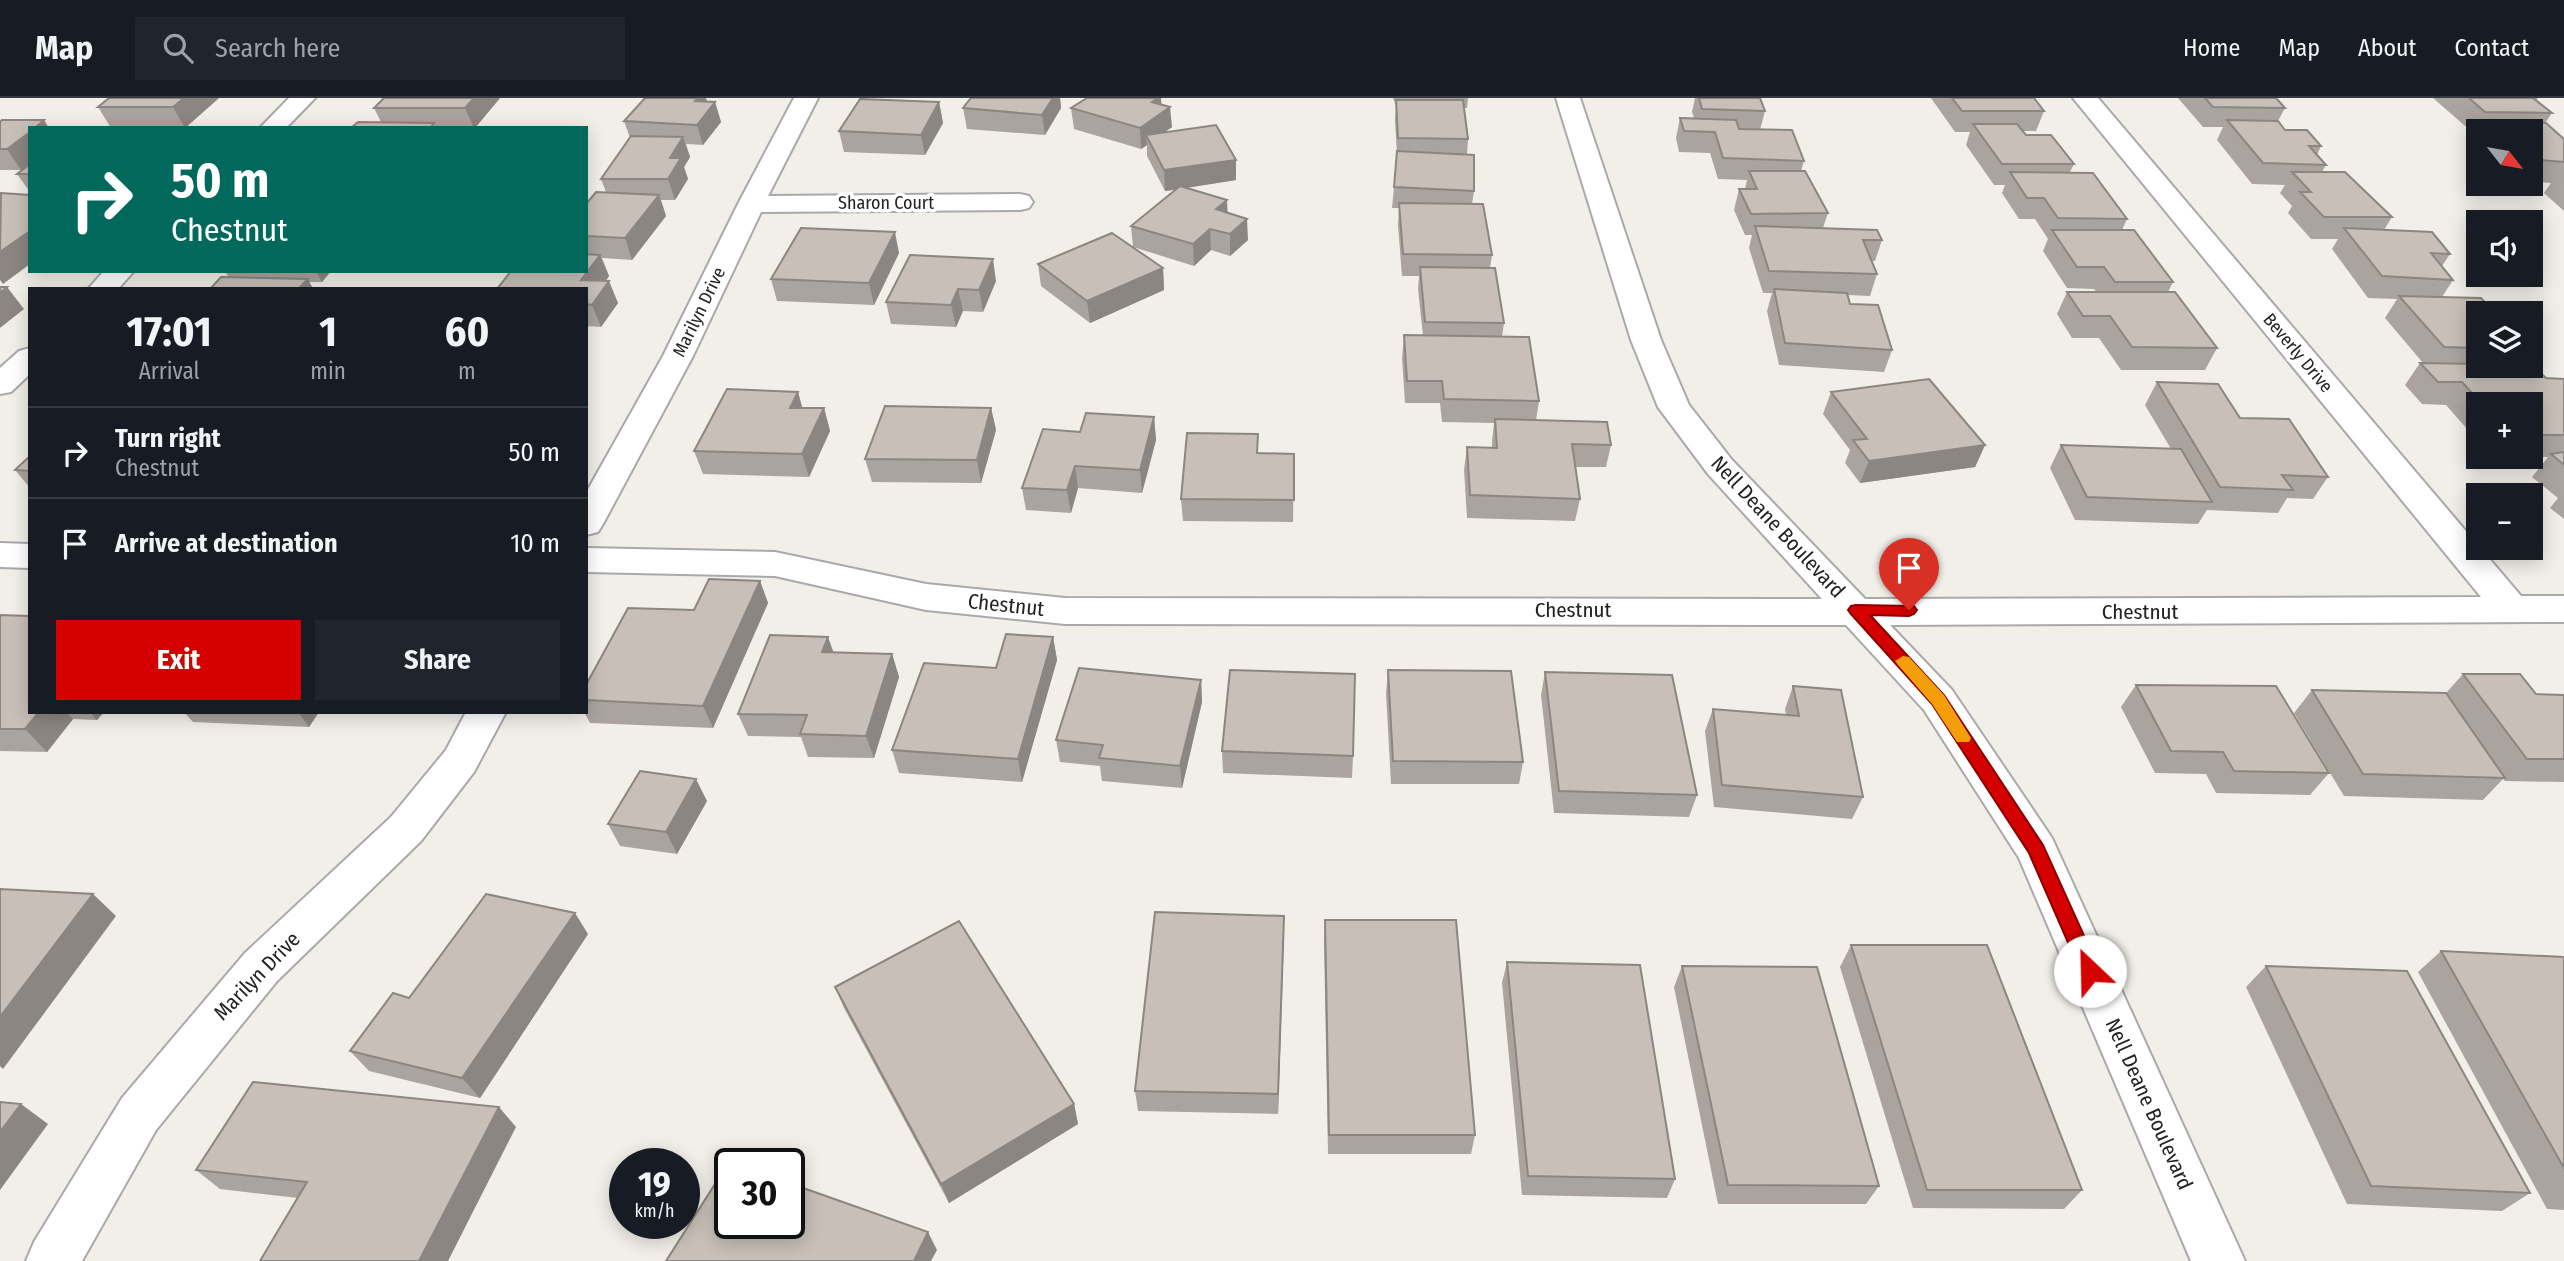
<!DOCTYPE html>
<html lang="en">
<head>
<meta charset="utf-8">
<style>
  :root { --surface:#171b24; --page:#20242c; --text:#f1f3f6; --muted:#9ea1a6; --line:#363941; --accent:#d40000 }
  body { margin:0; font-family:"Fira Sans Condensed",sans-serif; background:var(--page); color:var(--text); height:100vh; display:flex; flex-direction:column; font-size:26px; white-space:nowrap }
  * { box-sizing:border-box; margin:0 }
  p { font-size:23px; color:var(--muted) }
  .icon { flex:none; width:38px; height:38px; fill:none; stroke:currentColor; stroke-width:2; stroke-linecap:round; stroke-linejoin:round }
  .map { position:relative; flex:1; overflow:hidden }
  .details { position:absolute; left:28px; top:189px; width:560px; height:427px; display:flex; flex-direction:column; background:var(--surface); border-radius:0px; box-shadow:0 4px 18px #0003 }
  .details>* { flex:none }
  .hud { position:absolute; left:28px; top:28px; width:560px; height:147px; border-radius:0px; box-shadow:0 4px 18px #0003; background:#00695c; color:#fff; overflow:hidden }
  .needle { width:46px; rotate:121deg }
  .tools { position:absolute; left:2466px; top:21px; display:grid; gap:14px }
  .tools a { display:grid; place-items:center; width:77px; height:77px; border-radius:0px; background:var(--surface); box-shadow:0 4px 18px #0003; font-size:35px }
  .speed { position:absolute; left:609px; top:1050px; display:flex; gap:14px; font-size:35px; font-weight:700; text-align:center }
  .speed>* { display:grid; place-content:center; width:91px; height:91px; border-radius:50%; background:var(--surface); box-shadow:0 4px 18px #0003; line-height:1 }
  .speed small { font-size:18px; font-weight:400 }
  .speed .limit { border:4px solid #111; border-radius:10px; background:#fff; color:#111 }
  .pin { position:absolute; display:grid; place-items:center; width:60px; height:60px; color:#fff; margin:-72px -30px; border-radius:50% 50% 50% 0; rotate:-45deg; box-shadow:0 0 7px #0007 }
  .pin .icon { rotate:45deg }
  .me { position:absolute; width:77px; margin:-38px; rotate:336deg; stroke-linejoin:round; filter:drop-shadow(0 0 5px #0008) }
  .turn { display:flex; align-items:center; gap:24px; height:147px; padding:0 28px; font-size:32px }
  .turn .icon { width:91px; height:91px; stroke-width:2.5 }
  .turn b { display:block; font-size:49px; line-height:60px }
  .eta { display:flex; justify-content:space-evenly; align-items:center; height:119px; text-align:center }
  .eta b { font-size:42px; font-weight:700; line-height:49px }
  .cta { display:flex; gap:14px; margin-top:auto; padding:14px 28px }
  .cta a { flex:1; height:80px; border-radius:0px; background:var(--accent); color:#fff; font-size:28px; font-weight:700; line-height:80px; text-align:center }
  .cta a+a { background:var(--page); color:var(--text) }
  ul { padding:0; list-style:none }
  li { display:flex; align-items:center; gap:21px; height:91px; padding:0 28px; border-top:2px solid var(--line) }
  li div { flex:1 }
  li b { display:block; font-size:26px }
  li em { font-style:normal }
  header { display:flex; align-items:center; gap:42px; box-sizing:border-box; height:98px; padding:0 35px; background:var(--surface); border-bottom:2px solid var(--line) }
  header strong { font-size:33px }
  nav { display:flex; gap:38px; margin-inline-start:auto; font-size:24px }
  .search { width:490px; height:63px; background:var(--page); display:flex; align-items:center; gap:18px; box-sizing:border-box; padding:0 24px; border-radius:0px; color:var(--muted); font-size:26px }
  .map>svg:first-child { display:block }
  .lines { fill:none; stroke-linecap:round; stroke-linejoin:round }
  .minor-casing { stroke:#a9a9a9; stroke-width:4 }
  .minor { fill:#fff; fill-rule:evenodd }
  .wall { fill:#aba49e }
  .shaded-wall { fill:#8b8681 }
  .building { fill:#c7bfb8; stroke:#8b8681; stroke-width:2 }
  .route { fill:#d40000; stroke:#8a0000; stroke-width:2 }
  .slow { fill:#f59e0b }
  .labels { text-anchor:middle; dominant-baseline:central; stroke-width:7; stroke-linejoin:round; paint-order:stroke }
  .far-street-label { font-size:18px; fill:#222; stroke:#fff }
  .street-label { font-size:21px; fill:#222; stroke:#fff }
</style>
</head>
<body>
<header>
<strong>Map</strong>
<div class="search"><svg class="icon" aria-label="search" viewBox="0 0 24 24"><circle cx="10" cy="10" r="6"/><path d="M15 15l6 6"/></svg>Search here</div>
<nav><a>Home</a><a>Map</a><a>About</a><a>Contact</a></nav>
</header>
<div class="map">
<svg width="2564" height="1163" viewBox="0 0 2564 1163">
  <rect width="100%" height="100%" fill="#f2efe9"/>
  <g class="lines">
    <defs>
      <g id="minor">
        <path d="M289,0H315L286,30H260Z"/>
        <path d="M794,0H818L768,98L1020,96L1029,98L1033,104L1029,110L1020,112L761,114L693,258L603,426L598,434L586,437V395L663,258L738,106Z"/>
        <path d="M1556,0H1580L1661,242L1689,307L1732,362L1865,501L2481,499L2073,0H2098L2521,498H2564V524L1890,527L1952,592L2052,740L2245,1163H2191L2019,760L1924,612L1846,527L1065,526L926,512L775,478L586,474V450L775,454L926,486L1065,500L1822,501L1708,376L1658,309L1631,242Z"/>
        <path d="M104,173H134L118,191H88Z"/>
        <path d="M30,250V276L11,294L0,296V270L19,253Z"/>
        <path d="M0,445L30,446V470L0,469Z"/>
        <path d="M466,614H506L474,674L421,743L277,883L156,1032L82,1163H26L34,1144L122,1000L245,855L391,719L446,652Z"/>
      </g>
    </defs>
    <use href="#minor" class="minor-casing"/>
    <use href="#minor" class="minor"/>
  </g>
  <g class="wall">
    <path d="M219,0L185,30H111L98,9Z"/>
    <path d="M500,0L475,30H351L381,24L374,10Z"/>
    <path d="M645,0H706L707,4H715L721,24L703,47L686,46L690,59L684,69L688,81L675,102H661L666,118L632,162L602,160L609,178L606,183L618,205L601,229L586,228V106L606,94L601,81L630,40L624,23Z"/>
    <path d="M971,0H1060L1061,10L1045,37L967,31L963,10Z"/>
    <path d="M1393,0H1468L1467,10H1464L1468,41L1467,56L1474,93L1472,106L1492,157L1490,170L1504,225L1502,239L1539,303L1536,322L1611,347L1606,369H1575L1580,401L1575,423L1467,420L1464,372L1467,349L1492,350V343L1494,325L1442,324L1440,305H1405L1402,260L1404,237L1423,238L1418,191L1419,178H1402L1398,127L1399,110H1392L1397,57L1395,22L1396,8Z"/>
    <path d="M1695,0H1760L1765,13L1760,32L1804,63L1801,73L1828,115L1823,130L1882,142L1875,163H1872L1877,176L1870,198L1848,197L1850,206L1892,252L1884,274L1779,267L1767,213L1772,195H1763L1749,150L1752,137H1745L1734,112L1739,91H1745L1747,82L1718,81L1710,55L1679,54L1676,40L1680,20H1694L1692,14Z"/>
    <path d="M1931,0H2034L2044,13L2036,33H2023L2026,37L2074,66L2070,74L2127,121L2122,132L2173,184L2168,194L2217,250L2205,272H2121L2099,240H2072L2057,216L2067,194H2097L2094,191L2067,190L2043,153L2048,141L2035,121H2019L2002,95L2005,87H1994L1966,47L1970,34H1955Z"/>
    <path d="M2178,0H2276L2285,10L2278,23L2285,32L2321,48L2317,57L2326,67L2322,74L2392,119L2384,132L2450,156L2442,168L2453,182L2442,199L2478,215V268L2546,280L2564,281V421L2550,410L2558,400L2532,379L2548,359H2518H2530V306H2478V332H2468L2446,307L2422,306L2405,287L2420,265H2423L2385,220L2397,201L2368,200L2332,151L2338,141H2311L2288,115L2292,108L2280,95L2285,87L2252,86L2217,42L2223,29H2203Z"/>
    <path d="M2433,0H2538L2536,3L2552,15L2545,25L2564,41V113L2544,95L2551,85L2530,83V33H2478V34H2472Z"/>
    <path d="M939,4L943,25L925,57L844,54L839,33Z"/>
    <path d="M1161,6L1172,29L1164,34L1236,62V82L1187,90L1228,115L1248,142L1230,158L1211,152L1194,168L1133,149L1131,128L1175,92L1165,93L1147,58V47L1141,51L1074,31L1071,10Z"/>
    <path d="M0,24L30,30V65L21,72H0Z"/>
    <path d="M30,66V94L17,76Z"/>
    <path d="M899,155L874,207L777,203L771,181Z"/>
    <path d="M1038,166L1163,170L1164,192L1090,225L1041,188Z"/>
    <path d="M225,173H331L322,184H309L313,191L229,180Z"/>
    <path d="M996,183L983,214L963,213L956,229L891,226L886,204Z"/>
    <path d="M2157,284L2240,320L2328,379L2313,401L2287,400L2278,415L2207,412L2198,426L2075,422L2050,370L2061,347L2171,351L2145,307Z"/>
    <path d="M798,294L802,310H824L830,333L809,379L703,376L694,353Z"/>
    <path d="M1831,294L1985,347L1975,369L1860,385L1845,365L1850,352L1823,316Z"/>
    <path d="M991,310L996,332L981,385L872,384L865,361Z"/>
    <path d="M1154,319L1156,342L1142,395L1078,390L1071,415L1026,412L1022,390L1080,334Z"/>
    <path d="M1258,355L1294,356L1293,424L1183,423L1181,401Z"/>
    <path d="M30,358V390L15,372Z"/>
    <path d="M760,483L768,505L713,630L590,625L584,614H586V587L694,512Z"/>
    <path d="M0,517L30,614H104L97,622L73,621L47,654L0,653Z"/>
    <path d="M1053,539L1057,562L1022,684L899,675L892,652L996,570Z"/>
    <path d="M833,555L892,556L899,579L874,660L808,659L801,639L748,638L738,616Z"/>
    <path d="M1388,572L1523,664L1519,686H1391L1386,595Z"/>
    <path d="M1545,574L1697,697L1689,719L1554,715L1541,597Z"/>
    <path d="M2463,576L2536,596L2564,597V684L2505,683L2503,681L2483,702L2344,698L2294,615L2312,592L2446,595Z"/>
    <path d="M1201,582L1202,604L1182,690L1102,683L1100,668L1060,664L1056,642Z"/>
    <path d="M2136,587L2329,675L2310,697L2216,695L2206,676L2155,675L2121,609Z"/>
    <path d="M1793,588L1863,699L1852,721L1714,709L1705,633L1713,611L1786,617L1785,611Z"/>
    <path d="M184,614H319L309,629L193,624Z"/>
    <path d="M1222,653L1353,658L1352,680L1223,675Z"/>
    <path d="M707,703L677,756L620,748L608,726Z"/>
    <path d="M1284,818L1278,1016L1138,1013L1135,993Z"/>
    <path d="M1325,822L1475,1037L1471,1056H1328L1324,843Z"/>
    <path d="M588,836L480,1000L369,973L350,953L409,900Z"/>
    <path d="M1851,847L2082,1092L2064,1111L1913,1110L1840,869Z"/>
    <path d="M2441,853L2564,859V1112L2547,1111L2418,874Z"/>
    <path d="M1507,864L1675,1081L1667,1100L1522,1097L1502,885Z"/>
    <path d="M1682,868L1879,1088L1866,1106H1718L1674,889Z"/>
    <path d="M2266,868L2530,1095L2502,1113L2347,1106L2246,889Z"/>
    <path d="M835,889L1074,1006L1078,1026L949,1105L844,910Z"/>
    <path d="M516,1029L298,1100L220,1091L196,1072Z"/>
  </g>
  <g class="shaded-wall">
    <path d="M184,0H219L185,30L173,9Z"/>
    <path d="M474,0H500L475,30H474L465,10Z"/>
    <path d="M697,0H706L709,11L715,4L721,24L703,47L697,27L695,3Z"/>
    <path d="M1053,0H1060L1061,10L1045,37L1042,17Z"/>
    <path d="M1158,0H1161L1162,15L1170,9L1172,29L1150,45L1146,37L1147,47L1141,51L1140,30L1152,4Z"/>
    <path d="M939,4L943,25L925,57L921,37Z"/>
    <path d="M44,22L49,30H35Z"/>
    <path d="M30,34V65L21,72L7,51Z"/>
    <path d="M683,39L690,59L684,69L688,81L675,102L668,81L670,60Z"/>
    <path d="M1236,62V82L1165,93L1164,72Z"/>
    <path d="M659,97L666,118L632,162L625,140Z"/>
    <path d="M1227,102L1228,123L1216,111Z"/>
    <path d="M1247,121L1248,142L1230,158V136Z"/>
    <path d="M1210,131L1211,152L1194,168L1193,146Z"/>
    <path d="M30,133V166L3,186L0,182V154Z"/>
    <path d="M895,134L899,155L874,207L869,185Z"/>
    <path d="M600,157L609,178L590,203L581,182Z"/>
    <path d="M993,161L996,183L983,214L979,192Z"/>
    <path d="M1163,170L1164,192L1090,225L1087,203Z"/>
    <path d="M316,173H331L322,184Z"/>
    <path d="M308,181L313,191H298Z"/>
    <path d="M609,183L618,205L601,229L592,207Z"/>
    <path d="M7,189L24,211L0,230V195Z"/>
    <path d="M958,191L963,213L956,229L951,207Z"/>
    <path d="M798,294L804,316L790,310Z"/>
    <path d="M824,310L830,333L809,379L802,356Z"/>
    <path d="M991,310L996,332L981,385L977,362Z"/>
    <path d="M1154,319L1156,342L1142,395L1140,372Z"/>
    <path d="M1985,347L1975,369L1860,385L1869,363Z"/>
    <path d="M1075,368L1078,390L1071,415L1067,392Z"/>
    <path d="M760,483L768,505L713,630L703,608Z"/>
    <path d="M828,539L836,561L822,554Z"/>
    <path d="M1053,539L1057,562L1022,684L1018,661Z"/>
    <path d="M892,556L899,579L874,660L866,638Z"/>
    <path d="M1201,582L1202,604L1182,690L1180,668Z"/>
    <path d="M39,614H66L73,621L47,654L25,631Z"/>
    <path d="M90,614H104L97,622Z"/>
    <path d="M298,614H319L309,629Z"/>
    <path d="M696,681L707,703L677,756L666,734Z"/>
    <path d="M93,796L116,818L3,971L0,968V919Z"/>
    <path d="M575,815L588,836L480,1000L462,980Z"/>
    <path d="M1284,818V839L1278,1016V996Z"/>
    <path d="M21,1006L48,1026L0,1092V1034Z"/>
    <path d="M1074,1006L1078,1026L949,1105L941,1086Z"/>
    <path d="M499,1009L516,1029L448,1163H419Z"/>
    <path d="M928,1134L937,1152L931,1163H914Z"/>
  </g>
  <g class="building">
    <path d="M109,0H184L173,9H98Z"/>
    <path d="M384,0H474L465,10H374Z"/>
    <path d="M645,0H697L695,3L715,4L697,27L624,23Z"/>
    <path d="M971,0H1053L1042,17L963,10Z"/>
    <path d="M1087,0H1158L1152,4L1170,9L1140,30L1071,10Z"/>
    <path d="M1699,0H1760L1765,13L1702,11Z"/>
    <path d="M1952,0H2034L2044,13H1962Z"/>
    <path d="M2205,0H2276L2285,10L2213,9Z"/>
    <path d="M2469,0H2533L2552,15L2485,14Z"/>
    <path d="M860,1L939,4L921,37L839,33Z"/>
    <path d="M1396,2H1463L1468,41L1398,40Z"/>
    <path d="M1680,20L1736,22L1739,31L1792,32L1804,63L1723,60L1715,34L1684,33Z"/>
    <path d="M2,22H44L35,30H30V34L7,51H0V24Z"/>
    <path d="M2227,22L2278,23L2285,32H2307L2321,48H2309L2326,67L2263,65Z"/>
    <path d="M2499,22L2546,25L2564,41V64L2540,62L2530,53V33H2510Z"/>
    <path d="M358,24L434,25L430,30H351Z"/>
    <path d="M1973,26H2017L2026,37H2051L2074,66H2002Z"/>
    <path d="M1216,27L1236,62L1164,72L1146,37Z"/>
    <path d="M631,38L683,39L670,60H681L668,81H601Z"/>
    <path d="M1397,53L1474,57V93L1394,89Z"/>
    <path d="M30,66V76H17Z"/>
    <path d="M1749,73H1805L1828,115L1751,116L1739,91H1757Z"/>
    <path d="M2010,74L2093,75L2127,121L2058,120L2044,100H2027Z"/>
    <path d="M2292,74H2345L2392,119H2324L2300,94H2311Z"/>
    <path d="M1180,88L1227,102L1216,111L1247,121L1230,136L1210,131L1193,146L1131,128Z"/>
    <path d="M596,94L659,97L625,140L586,138V106Z"/>
    <path d="M1,95L30,97V133L0,154Z"/>
    <path d="M1399,105L1483,106L1492,157L1403,156Z"/>
    <path d="M1755,128L1877,132L1882,142H1863L1877,176L1769,173Z"/>
    <path d="M801,130L895,134L869,185L771,181Z"/>
    <path d="M2344,130L2432,134L2450,156L2431,155L2453,182L2382,178Z"/>
    <path d="M2052,132H2134L2173,184H2115L2104,169H2077Z"/>
    <path d="M1112,135L1163,170L1087,203L1038,166Z"/>
    <path d="M586,156L600,157L581,182L609,183L592,207L586,206V191H497L511,173H586Z"/>
    <path d="M910,157L993,161L979,192L958,191L951,207L886,204Z"/>
    <path d="M1420,169L1495,170L1504,225L1425,224Z"/>
    <path d="M221,179L308,181L298,191H210Z"/>
    <path d="M0,189H7L0,195Z"/>
    <path d="M1774,191L1847,195L1850,206L1878,207L1892,252L1785,245Z"/>
    <path d="M2067,194H2175L2217,250L2132,249L2110,218H2083Z"/>
    <path d="M2399,198L2481,200L2495,215H2478V250L2444,249Z"/>
    <path d="M1404,237L1529,239L1539,303L1444,301L1442,283H1407Z"/>
    <path d="M2420,265L2478,266V268H2530L2531,266L2546,280L2564,281V337H2537L2530,330V306H2482L2462,284H2438Z"/>
    <path d="M1929,281L1985,347L1869,363L1853,342L1867,341L1831,294Z"/>
    <path d="M2157,284L2218,286L2240,320L2289,321L2328,379L2282,377L2293,392L2220,389Z"/>
    <path d="M727,291L798,294L790,310H824L802,356L694,353Z"/>
    <path d="M885,308L991,310L977,362L865,361Z"/>
    <path d="M1086,315L1154,319L1140,372L1075,368L1067,392L1022,390L1043,331L1080,334Z"/>
    <path d="M1495,321L1607,324L1611,347L1572,346L1580,401L1470,397L1467,349L1497,350Z"/>
    <path d="M1187,335L1258,336L1257,355L1294,356V402L1181,401Z"/>
    <path d="M2061,347L2181,351L2212,404L2087,399Z"/>
    <path d="M2564,354V367L2551,356Z"/>
    <path d="M30,358V373L15,372Z"/>
    <path d="M709,481L760,483L703,608L586,602V587L628,510L694,512Z"/>
    <path d="M0,517L30,518V614H39L25,631H0Z"/>
    <path d="M1006,536L1053,539L1018,661L892,652L924,565L996,570Z"/>
    <path d="M770,537L828,539L822,554L892,556L866,638L800,636L807,617L738,616Z"/>
    <path d="M1079,570L1201,582L1180,668L1099,660L1103,647L1056,642Z"/>
    <path d="M1230,572L1355,576L1353,658L1222,653Z"/>
    <path d="M1388,572L1511,573L1523,664L1393,663Z"/>
    <path d="M1545,574L1672,577L1697,697L1559,693Z"/>
    <path d="M2463,576H2520L2536,596L2564,597V661H2527Z"/>
    <path d="M2136,587L2276,588L2329,675L2234,673L2223,654L2171,653Z"/>
    <path d="M1793,588L1841,592L1863,699L1722,687L1713,611L1799,618Z"/>
    <path d="M2312,592L2446,595L2505,680L2363,676Z"/>
    <path d="M640,673L696,681L666,734L608,726Z"/>
    <path d="M0,791L93,796L0,919Z"/>
    <path d="M486,796L575,815L462,980L350,953L393,895L409,900Z"/>
    <path d="M1155,814L1284,818L1278,996L1135,993Z"/>
    <path d="M1325,822H1456L1475,1037H1329Z"/>
    <path d="M959,823L1074,1006L941,1086L835,889Z"/>
    <path d="M1851,847H1987L2082,1092H1927Z"/>
    <path d="M2441,853L2564,859V1070Z"/>
    <path d="M1507,864L1640,867L1675,1081L1528,1078Z"/>
    <path d="M1682,868L1817,869L1879,1088L1728,1087Z"/>
    <path d="M2266,868L2407,873L2530,1095L2371,1088Z"/>
    <path d="M253,984L499,1009L419,1163H260L307,1084L196,1072Z"/>
    <path d="M0,1004L21,1006L0,1034Z"/>
    <path d="M729,1064L735,1066H730V1125H789V1085L928,1134L914,1163H666Z"/>
  </g>
  <path class="route" d="M1856,507L1914,508L1917,512L1914,516L1909,518L1870,517L1944,597L2043,747L2100,873L2097,879L2090,881L2083,879L2029,755L1932,606L1851,516L1848,512L1851,508Z"/>
  <path class="slow" d="M1903,558L1909,559L1944,597L1971,640L1969,644H1957L1932,606L1898,567L1895,563Z"/>
  <g class="labels">
    <g class="far-street-label">
      <text x="886" y="105">Sharon Court</text>
      <text transform="translate(699 214) rotate(-64)">Marilyn Drive</text>
      <text transform="translate(2298 255) rotate(50)">Beverly Drive</text>
    </g>
    <g class="street-label">
      <text transform="translate(1778 429) rotate(47)">Nell Deane Boulevard</text>
      <text transform="translate(1006 507) rotate(6)">Chestnut</text>
      <text x="1573" y="512">Chestnut</text>
      <text x="2140" y="514">Chestnut</text>
      <text transform="translate(257 878) rotate(-46)">Marilyn Drive</text>
      <text transform="translate(2149 1006) rotate(66)">Nell Deane Boulevard</text>
    </g>
  </g>
</svg>
<div class="tools">
<a><svg class="needle" viewBox="-14 -14 28 28"><path d="M0-13l5 13h-10z" fill="#e53935"/><path d="M0 13l5-13h-10z" fill="#9ea1a6"/></svg></a>
<a><svg class="icon" aria-label="sound" viewBox="0 0 24 24"><path d="M4 9h4l5-4v14l-5-4H4zM17 9q2 3 0 6"/></svg></a>
<a><svg class="icon" aria-label="layers" viewBox="0 0 24 24"><path d="M12 4l9 5-9 5-9-5zM3 14l9 5 9-5"/></svg></a>
<a>+</a>
<a>−</a>
</div>
<div class="speed"><div>19<small>km/h</small></div><div class="limit">30</div></div>
<div class="pin" style="left:1909px;top:512px;background:#d93025"><svg class="icon" aria-label="arrive" viewBox="0 0 24 24"><path d="M6 21V4h12l-3 4 3 4H6"/></svg></div>
<svg class="me" style="left:2090px;top:873px" viewBox="-20 -20 40 40"><circle r="19" fill="#fff"/><path d="M0-13L10 11 0 6-10 11z" fill="#d40000"/></svg>
<div class="hud">
<div class="turn"><svg class="icon" aria-label="right" viewBox="0 0 24 24"><path d="M7 20v-9h11M14 6l5 5-5 5"/></svg><div><b>50 m</b>Chestnut</div></div>
</div>
<section class="details">
<div class="eta">
<div><b>17:01</b><p>Arrival</p></div>
<div><b>1</b><p>min</p></div>
<div><b>60</b><p>m</p></div>
</div>
<ul>
<li><svg class="icon" aria-label="right" viewBox="0 0 24 24"><path d="M7 20v-9h11M14 6l5 5-5 5"/></svg><div><b>Turn right</b><p>Chestnut</p></div><em>50 m</em></li>
<li><svg class="icon" aria-label="arrive" viewBox="0 0 24 24"><path d="M6 21V4h12l-3 4 3 4H6"/></svg><div><b>Arrive at destination</b></div><em>10 m</em></li>
</ul>
<div class="cta"><a>Exit</a><a>Share</a></div>
</section>
</div>
</body>
</html>
